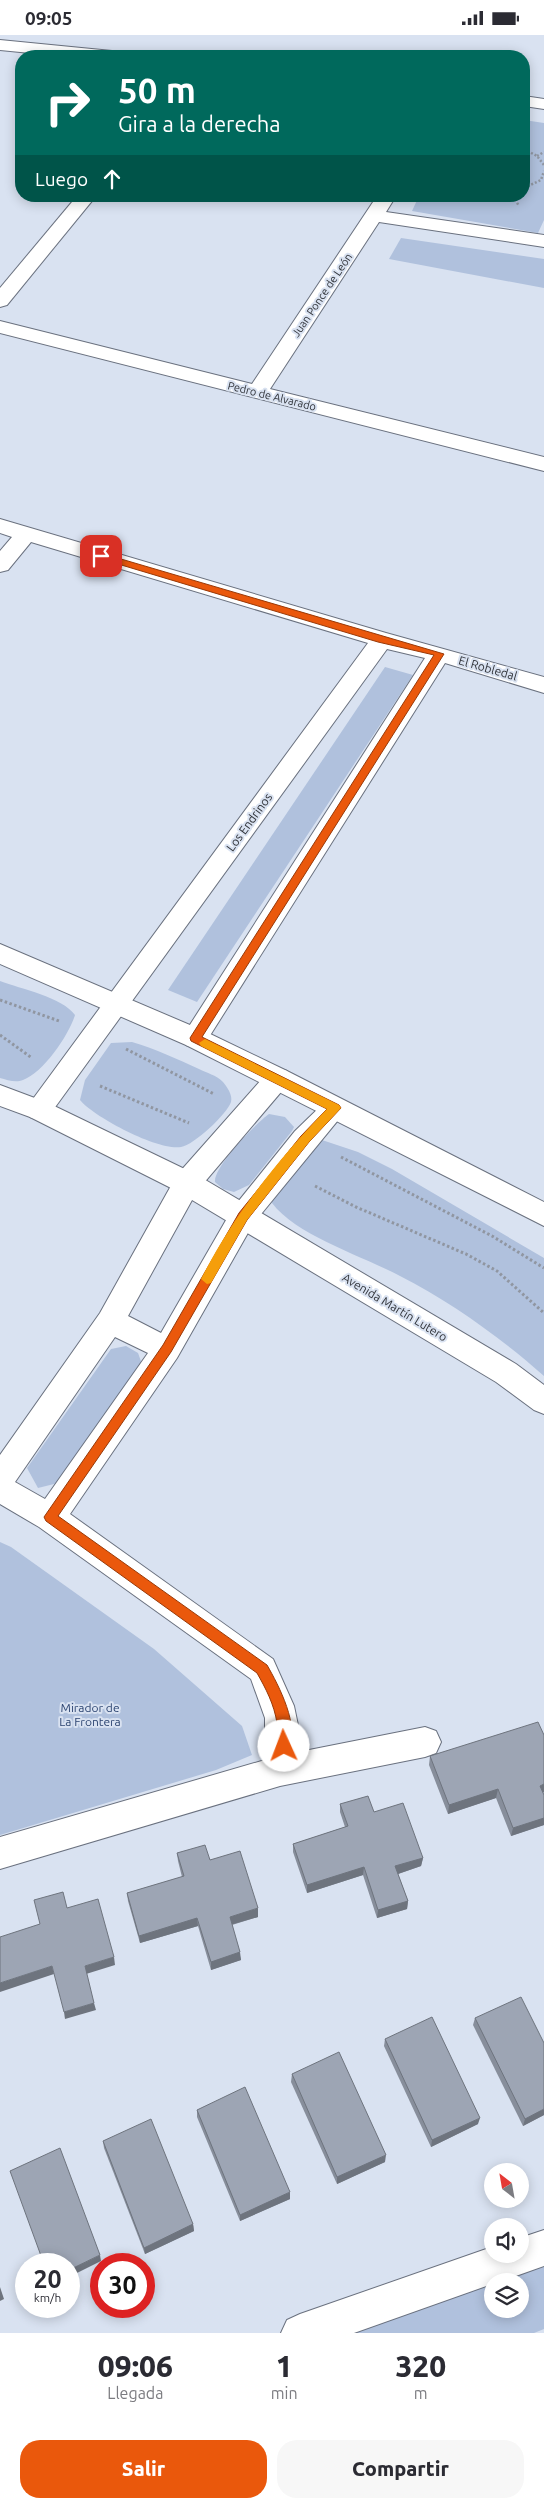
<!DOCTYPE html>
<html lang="es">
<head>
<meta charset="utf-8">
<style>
  :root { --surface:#fff; --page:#f7f7f7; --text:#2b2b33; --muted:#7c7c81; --accent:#ea580c }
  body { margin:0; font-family:Ubuntu,sans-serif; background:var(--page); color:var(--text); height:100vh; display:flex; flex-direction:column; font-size:19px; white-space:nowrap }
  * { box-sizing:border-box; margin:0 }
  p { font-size:16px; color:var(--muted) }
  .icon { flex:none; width:28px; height:28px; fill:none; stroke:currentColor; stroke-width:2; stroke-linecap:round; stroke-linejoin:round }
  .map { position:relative; height:2298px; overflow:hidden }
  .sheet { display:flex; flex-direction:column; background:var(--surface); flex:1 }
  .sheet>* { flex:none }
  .top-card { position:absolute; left:15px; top:15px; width:515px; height:152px; border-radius:20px; box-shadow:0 2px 12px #0003; background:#00695c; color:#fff; overflow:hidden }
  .needle { width:32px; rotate:329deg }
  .tools { position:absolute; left:484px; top:2128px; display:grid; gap:10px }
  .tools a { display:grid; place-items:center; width:45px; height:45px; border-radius:50%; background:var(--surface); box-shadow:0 2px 12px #0003; font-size:25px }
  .speed { position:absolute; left:15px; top:2218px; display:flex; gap:10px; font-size:25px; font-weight:700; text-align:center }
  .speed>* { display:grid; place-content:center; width:65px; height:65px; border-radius:50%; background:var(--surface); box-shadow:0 2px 12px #0003; line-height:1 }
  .speed small { font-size:12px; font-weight:400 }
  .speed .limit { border:8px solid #d22; background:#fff; color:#111 }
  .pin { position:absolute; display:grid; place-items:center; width:42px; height:42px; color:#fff; margin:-21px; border-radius:10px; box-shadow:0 2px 8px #0006 }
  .me { position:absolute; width:55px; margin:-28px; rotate:358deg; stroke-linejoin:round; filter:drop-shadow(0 0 4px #0008) }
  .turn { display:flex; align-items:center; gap:18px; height:105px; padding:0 20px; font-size:22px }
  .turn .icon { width:65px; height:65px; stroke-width:2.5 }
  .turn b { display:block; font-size:35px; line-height:42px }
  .then { display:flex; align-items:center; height:48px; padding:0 20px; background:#0003; gap:10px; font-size:19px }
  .eta { display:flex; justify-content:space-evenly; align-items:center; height:85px; text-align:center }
  .eta b { font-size:30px; font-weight:800; line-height:35px }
  .button { display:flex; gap:10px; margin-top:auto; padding:10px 20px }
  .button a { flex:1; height:58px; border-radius:20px; background:var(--accent); color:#fff; font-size:20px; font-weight:800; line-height:58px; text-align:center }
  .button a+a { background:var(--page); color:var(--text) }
  .status { display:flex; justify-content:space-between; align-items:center; height:35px; padding:0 25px; background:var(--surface); direction:ltr }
  .status svg { height:14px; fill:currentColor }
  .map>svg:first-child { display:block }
  .green { fill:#b0c1dd }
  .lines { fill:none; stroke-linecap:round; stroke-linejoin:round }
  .minor-casing { stroke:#6a717f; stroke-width:2 }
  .tertiary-casing { stroke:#6a717f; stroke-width:2 }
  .path-far1 { stroke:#9096a1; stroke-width:2.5; stroke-dasharray:2 2; stroke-linecap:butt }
  .path { stroke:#9096a1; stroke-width:3; stroke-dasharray:2.5 2.5; stroke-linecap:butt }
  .minor { fill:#fff; fill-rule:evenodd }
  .tertiary { fill:#fff; fill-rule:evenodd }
  .wall { fill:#878e9b }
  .shaded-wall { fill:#6e747e }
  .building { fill:#9da5b4; stroke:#6e747e }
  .route { fill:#ea580c; stroke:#983908 }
  .slow { fill:#f59e0b }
  .labels { text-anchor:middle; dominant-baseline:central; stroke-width:4; stroke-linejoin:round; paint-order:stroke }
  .far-street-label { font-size:11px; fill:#303339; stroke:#d9e2f1 }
  .street-label { font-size:12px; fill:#303339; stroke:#d9e2f1 }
  .park-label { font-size:12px; fill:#2d4571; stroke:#d9e2f1 }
</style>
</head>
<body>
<div class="status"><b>09:05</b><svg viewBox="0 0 49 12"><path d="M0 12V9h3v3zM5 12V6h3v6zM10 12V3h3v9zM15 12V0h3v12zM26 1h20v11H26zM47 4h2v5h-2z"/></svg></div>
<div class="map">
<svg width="544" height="2298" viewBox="0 0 544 2298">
  <rect width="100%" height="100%" fill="#d9e2f1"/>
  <g class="green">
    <path d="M524,85L544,88V185L538,198L412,176L419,161H524Z"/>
    <path d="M401,203L544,224V253L389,224Z"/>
    <path d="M385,632L413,640L197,967L168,955Z"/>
    <path d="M0,946C21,954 62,962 75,980C69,1000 43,1038 23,1045C16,1048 7,1045 0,1043Z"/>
    <path d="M132,1007C156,1014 177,1024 199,1034C207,1038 216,1040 223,1047C227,1052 233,1060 231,1067C227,1079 194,1110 181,1112C158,1116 94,1082 80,1065L85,1045L111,1008Z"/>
    <path d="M269,1079L285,1082L294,1092L292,1096L249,1150L234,1157L223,1154L215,1147C213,1132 256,1088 269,1079Z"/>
    <path d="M322,1105L358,1117L392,1134L544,1223V1341C501,1303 451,1267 400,1241C363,1221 297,1201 272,1168L274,1155L315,1107Z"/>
    <path d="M126,1311L138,1318L142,1329L62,1447L38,1453L27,1433L111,1314Z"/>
    <path d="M0,1507L11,1512L154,1614L242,1691L252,1720L216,1735L0,1800Z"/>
    <path d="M544,2231V2294L534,2298H341L492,2248V2274H520V2246H497Z"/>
  </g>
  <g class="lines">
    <defs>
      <g id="minor">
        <path d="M0,5L112,16L118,17L121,21H61L0,15Z"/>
        <path d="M524,61L544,64V74L524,71Z"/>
        <path d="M77,161H96L7,270L0,272V253Z"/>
        <path d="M377,161H396L386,177L544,200V212L379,187L270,354L544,422V436L0,298V286L252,349Z"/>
        <path d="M0,484L386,598L544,642V658L445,628L204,1010L195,1013L186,1010L182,1003L186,996L425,623L387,614L48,1082L39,1085L30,1082L26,1075L30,1068L368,608L31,507L8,535L0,537V516L12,502L0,498Z"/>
        <path d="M278,1033L287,1036L291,1043L287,1050L197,1156L128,1281L161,1298L233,1173L295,1096L326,1066L335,1063L344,1066L348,1073L253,1189L177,1323L70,1479L273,1624L294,1671L299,1695V1717L425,1692L436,1696L441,1707L436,1718L425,1722L280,1751L0,1834V1802L265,1725V1683L251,1644L39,1492L0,1469V1420L100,1278L177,1140L269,1036ZM115,1302L148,1318L45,1464L15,1447Z"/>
        <path d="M544,2195V2231L502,2246H492V2249L354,2298H281L287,2285L300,2279L492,2212V2219H520V2203Z"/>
      </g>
      <g id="tertiary">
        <path d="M0,909L204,996L287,1036L544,1167V1191L186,1010L0,929Z"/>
        <path d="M0,1050L48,1068L197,1140L516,1329L544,1350V1379L534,1375L496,1347L177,1156L30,1082L0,1071Z"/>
      </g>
    </defs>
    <use href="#minor" class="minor-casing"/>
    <use href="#tertiary" class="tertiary-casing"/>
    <g class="path-far1">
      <path d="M524,114L537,121L544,130"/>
      <path d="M537,121L544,117"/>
      <path d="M524,153L541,145L544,136"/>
      <path d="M513,161L519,171"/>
    </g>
    <g class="path">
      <path d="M0,965L59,986"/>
      <path d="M0,1000L32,1023"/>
      <path d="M126,1014L214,1059"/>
      <path d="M100,1051L189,1088"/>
      <path d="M341,1122L492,1201L544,1233"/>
      <path d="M315,1151L356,1172L466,1219L497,1236L544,1278"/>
    </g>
    <use href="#minor" class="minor"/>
    <use href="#tertiary" class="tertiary"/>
  </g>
  <g class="wall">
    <path d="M544,1700V1757L543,1758L544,1760V1790L511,1801L496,1763L448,1779L429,1730L430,1721Z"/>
    <path d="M340,1769L374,1777L423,1823L421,1831L398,1839L408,1866L407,1874L377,1883L363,1840L307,1858L293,1817V1809L345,1792L340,1777Z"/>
    <path d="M177,1818L210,1825L258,1882L232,1890L241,1925L211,1935L198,1891L140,1908L128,1866L127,1858L182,1842L178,1826Z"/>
    <path d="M475,1983L544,2080L523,2091L473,1990Z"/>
    <path d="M385,2004L478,2089L431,2112L384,2011Z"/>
    <path d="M292,2039L385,2127L337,2149L291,2047Z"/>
    <path d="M197,2075L290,2164L240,2186L197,2082Z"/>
    <path d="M103,2106L193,2189L194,2196L145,2219L104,2113Z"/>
  </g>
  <g class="shaded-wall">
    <path d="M544,1749V1757L538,1759L540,1751Z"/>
    <path d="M498,1754L496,1763L448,1779L449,1770Z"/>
    <path d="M544,1783V1790L511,1801L513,1793Z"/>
    <path d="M423,1823L421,1831L395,1840V1831Z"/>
    <path d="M364,1832L363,1840L307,1858V1850Z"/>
    <path d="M408,1866L407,1874L377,1883L378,1875Z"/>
    <path d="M258,1873V1882L230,1890V1882Z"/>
    <path d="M197,1883L198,1891L140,1908L139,1901Z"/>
    <path d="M240,1917L241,1925L211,1935V1927Z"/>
    <path d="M114,1922L115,1930L86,1939L85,1931Z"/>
    <path d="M52,1931L54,1939L0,1957V1948Z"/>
    <path d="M94,1968L96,1975L65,1984L64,1977Z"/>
    <path d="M544,2074V2080L523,2091L525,2084Z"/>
    <path d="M480,2083L478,2089L431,2112L432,2105Z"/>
    <path d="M386,2120L385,2127L337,2149V2142Z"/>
    <path d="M290,2157V2164L240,2186V2180Z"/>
    <path d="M193,2189L194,2196L145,2219L144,2213Z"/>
    <path d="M100,2220L101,2226L69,2242V2235Z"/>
    <path d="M0,2252L4,2264L0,2266Z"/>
  </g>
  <g class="building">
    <path d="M538,1687L544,1700V1749L540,1751L544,1760V1783L513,1793L498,1754L449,1770L430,1721Z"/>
    <path d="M368,1761L374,1777L403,1768L423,1823L395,1831L408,1866L378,1875L364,1832L307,1850L293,1809L348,1791L340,1769Z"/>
    <path d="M205,1810L210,1825L240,1816L258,1873L230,1882L240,1917L211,1927L197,1883L139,1901L127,1858L184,1841L177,1818Z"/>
    <path d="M63,1857L67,1873L98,1864L114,1922L85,1931L94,1968L64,1977L52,1931L0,1948V1902L40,1889L34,1865Z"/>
    <path d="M521,1962L544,2008V2074L525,2084L475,1983Z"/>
    <path d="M432,1982L480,2083L432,2105L385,2004Z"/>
    <path d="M339,2017L386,2120L337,2142L292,2039Z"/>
    <path d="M245,2052L290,2157L240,2180L197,2075Z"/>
    <path d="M151,2084L193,2189L144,2213L103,2106Z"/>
    <path d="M60,2113L100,2220L69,2235V2229H44L10,2136Z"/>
  </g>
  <path class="route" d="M98,519H104L444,619L202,1002L339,1070L341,1073L309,1107L247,1185L171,1317L58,1481L267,1630C279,1651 300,1691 289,1716L284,1718L279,1716C275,1707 278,1697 277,1688C274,1669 266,1654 257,1638L46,1486L44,1482L163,1310L239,1178L301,1101L327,1074L191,1006L190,1003L434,620L378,607L98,523Z"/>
  <path class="slow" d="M205,1004L339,1070L341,1073L309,1107L247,1185L211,1248L207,1249L201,1244C233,1181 278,1124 327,1074L201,1011L199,1008Z"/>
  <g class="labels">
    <g class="far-street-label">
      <text transform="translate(322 260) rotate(-56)">Juan Ponce de León</text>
      <text transform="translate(272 361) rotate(14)">Pedro de Alvarado</text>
    </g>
    <g class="street-label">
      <text transform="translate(488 633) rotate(16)">El Robledal</text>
      <text transform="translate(249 787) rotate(-54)">Los Endrinos</text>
      <text transform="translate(395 1272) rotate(31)">Avenida Martín Lutero</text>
    </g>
    <g class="park-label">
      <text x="90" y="1672">Mirador de<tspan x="90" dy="14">La Frontera</tspan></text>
    </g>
  </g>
</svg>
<div class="tools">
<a><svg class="needle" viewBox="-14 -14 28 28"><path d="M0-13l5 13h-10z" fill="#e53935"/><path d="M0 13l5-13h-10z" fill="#7c7c81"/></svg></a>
<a><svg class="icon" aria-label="sound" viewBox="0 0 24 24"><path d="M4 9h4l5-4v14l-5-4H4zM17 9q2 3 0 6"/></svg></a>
<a><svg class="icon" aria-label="layers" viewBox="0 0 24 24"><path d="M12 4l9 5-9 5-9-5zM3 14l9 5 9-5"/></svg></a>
</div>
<div class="speed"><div>20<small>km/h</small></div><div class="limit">30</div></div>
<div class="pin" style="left:101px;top:521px;background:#d93025"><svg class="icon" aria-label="arrive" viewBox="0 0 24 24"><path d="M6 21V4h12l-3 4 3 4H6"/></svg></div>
<svg class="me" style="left:284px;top:1711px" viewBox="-20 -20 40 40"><circle r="19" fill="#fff"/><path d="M0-13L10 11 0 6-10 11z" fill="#ea580c"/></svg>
<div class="top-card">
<div class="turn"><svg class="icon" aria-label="right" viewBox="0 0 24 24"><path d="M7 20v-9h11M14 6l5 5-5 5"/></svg><div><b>50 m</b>Gira a la derecha</div></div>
<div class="then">Luego<svg class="icon" aria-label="ahead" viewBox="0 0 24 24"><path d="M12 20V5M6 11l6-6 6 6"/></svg></div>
</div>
</div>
<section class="sheet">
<div class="eta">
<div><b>09:06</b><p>Llegada</p></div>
<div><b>1</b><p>min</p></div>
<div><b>320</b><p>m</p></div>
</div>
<div class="button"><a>Salir</a><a>Compartir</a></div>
</section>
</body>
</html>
